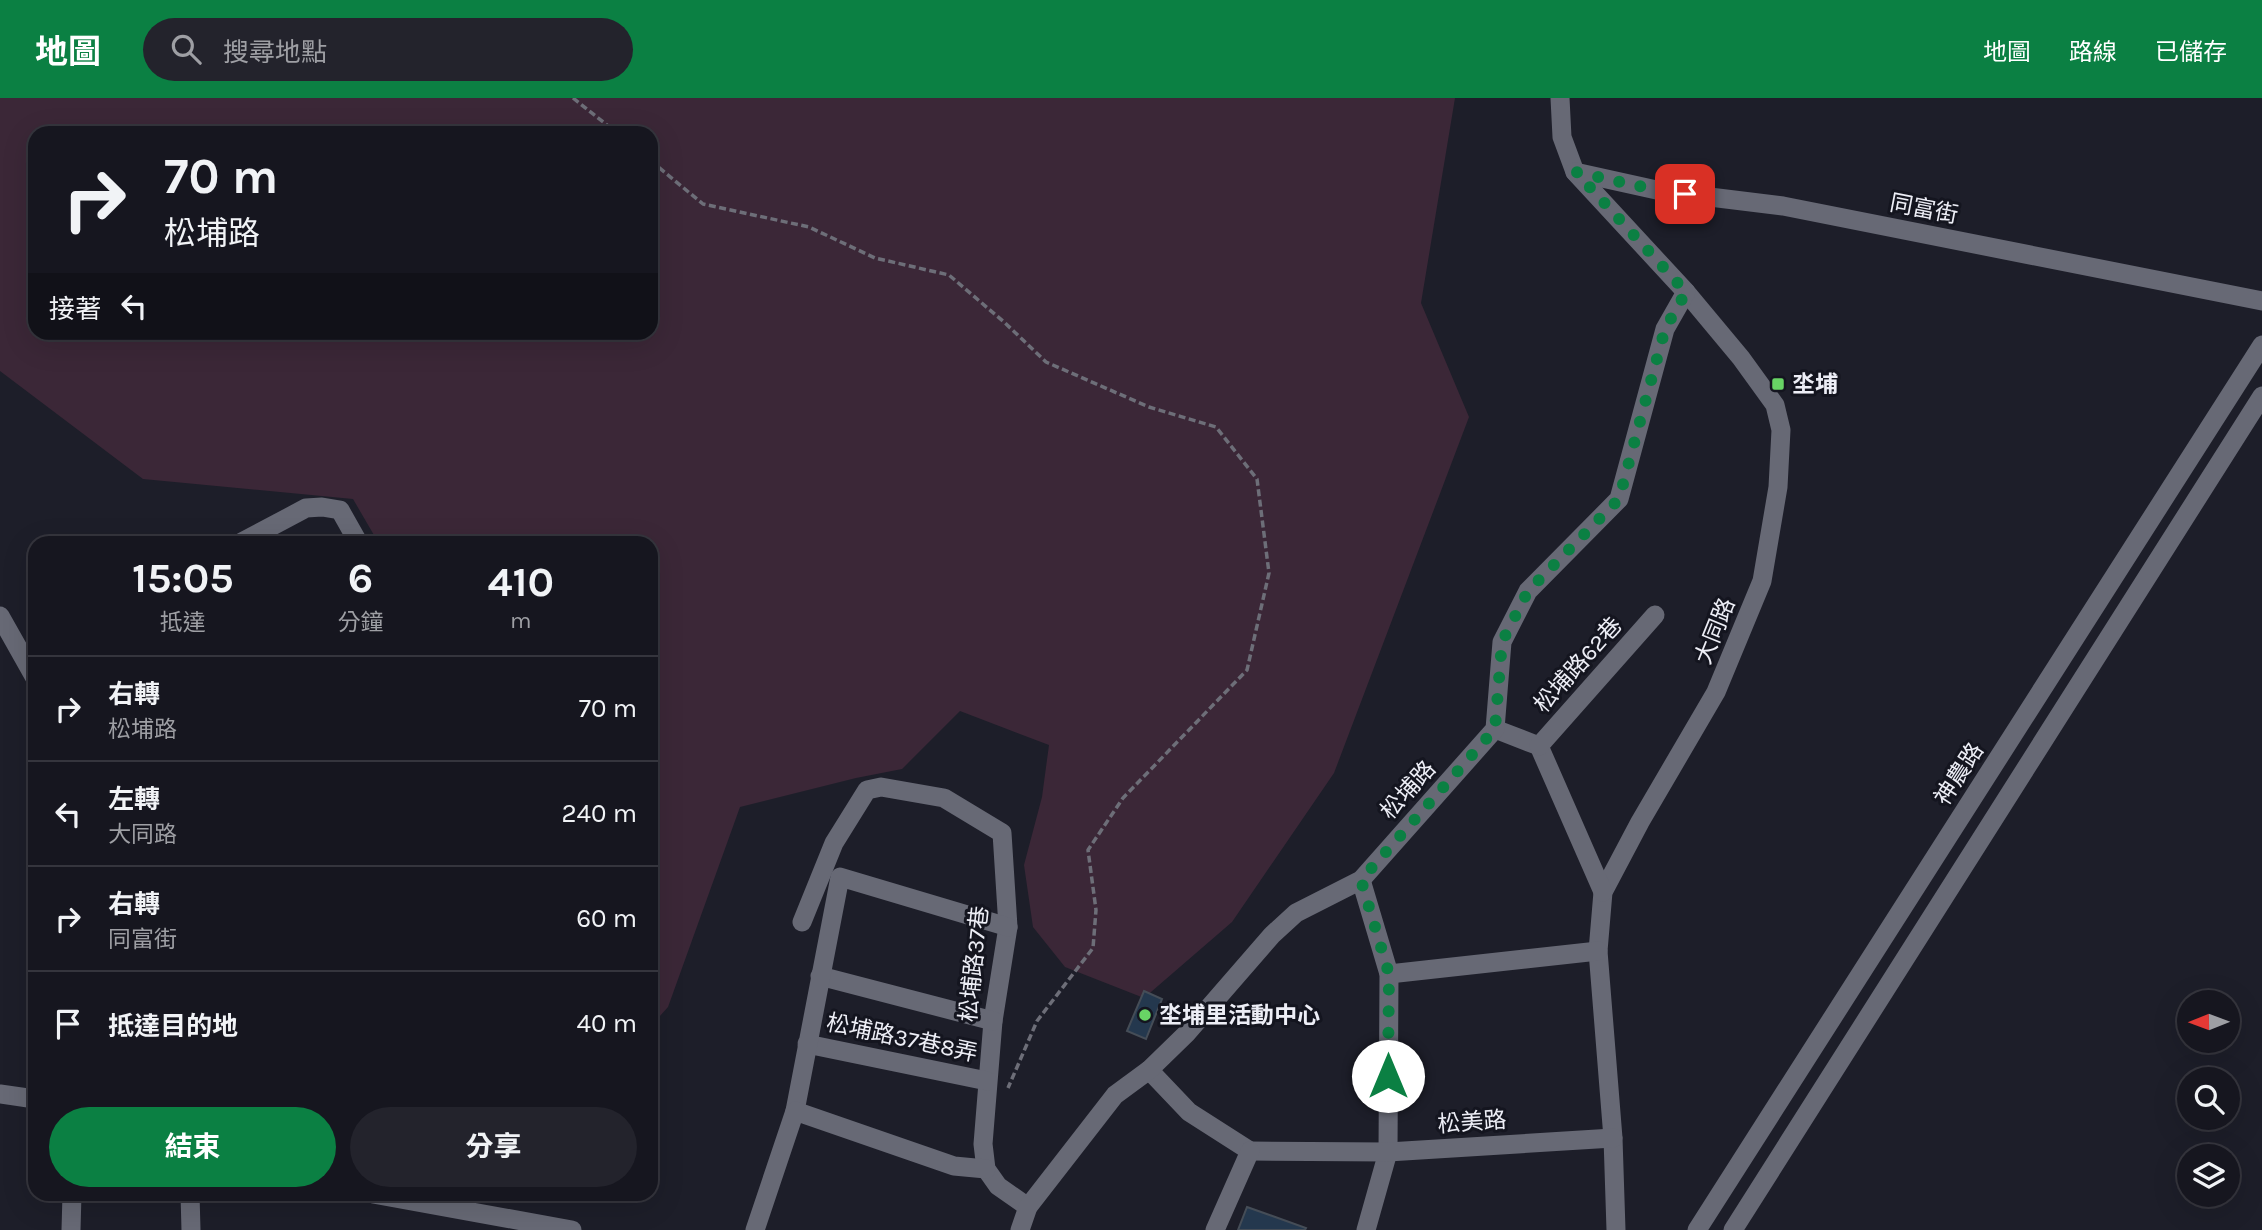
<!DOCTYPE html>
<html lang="zh-TW">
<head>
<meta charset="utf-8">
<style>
  :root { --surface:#16161f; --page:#23232c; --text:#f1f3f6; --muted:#9e9fa4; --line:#35353d; --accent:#0b8043 }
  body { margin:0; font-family:Karla,"Noto Sans TC",sans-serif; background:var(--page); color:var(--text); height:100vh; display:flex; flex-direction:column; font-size:26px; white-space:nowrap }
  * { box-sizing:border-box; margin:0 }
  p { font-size:23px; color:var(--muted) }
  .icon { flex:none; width:38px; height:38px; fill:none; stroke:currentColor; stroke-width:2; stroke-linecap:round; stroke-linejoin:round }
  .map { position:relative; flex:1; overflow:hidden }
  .side { position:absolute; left:28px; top:438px; width:630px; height:665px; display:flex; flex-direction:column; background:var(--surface); border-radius:21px; box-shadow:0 7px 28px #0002,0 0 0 2px var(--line) }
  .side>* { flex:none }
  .hud { position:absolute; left:28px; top:28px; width:630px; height:214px; border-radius:21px; box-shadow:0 7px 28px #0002,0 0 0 2px var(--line); background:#16161f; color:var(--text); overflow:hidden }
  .needle { width:46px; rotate:269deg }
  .tools { position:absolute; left:2177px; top:892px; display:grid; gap:14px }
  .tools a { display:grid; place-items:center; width:63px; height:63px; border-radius:50%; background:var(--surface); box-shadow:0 7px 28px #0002,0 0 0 2px var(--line); font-size:35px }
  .pin { position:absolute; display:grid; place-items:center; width:60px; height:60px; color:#fff; margin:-30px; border-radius:14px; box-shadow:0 4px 10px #0006 }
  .me { position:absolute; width:77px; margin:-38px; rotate:0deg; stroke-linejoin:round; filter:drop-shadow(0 0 5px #0008) }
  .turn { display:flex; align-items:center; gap:24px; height:147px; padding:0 21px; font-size:32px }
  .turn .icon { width:91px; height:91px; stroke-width:2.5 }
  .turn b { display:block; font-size:49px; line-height:60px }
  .then { display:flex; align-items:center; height:66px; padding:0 21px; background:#0003; gap:14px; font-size:26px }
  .eta { display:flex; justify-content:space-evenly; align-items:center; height:119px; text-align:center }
  .eta b { font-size:42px; font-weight:700; line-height:49px }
  .button { display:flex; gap:14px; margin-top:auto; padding:14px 21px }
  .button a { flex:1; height:80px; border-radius:42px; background:var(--accent); color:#fff; font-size:28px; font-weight:700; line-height:80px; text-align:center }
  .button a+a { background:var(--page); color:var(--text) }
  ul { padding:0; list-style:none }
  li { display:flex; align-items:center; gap:21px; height:105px; padding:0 21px; border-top:2px solid var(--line) }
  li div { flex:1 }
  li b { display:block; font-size:26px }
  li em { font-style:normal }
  header { display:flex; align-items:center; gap:42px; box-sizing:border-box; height:98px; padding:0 35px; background:var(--accent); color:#fff }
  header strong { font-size:33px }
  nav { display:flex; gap:38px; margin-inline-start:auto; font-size:24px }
  .search { width:490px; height:63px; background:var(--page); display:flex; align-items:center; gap:18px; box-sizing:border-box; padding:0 24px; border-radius:38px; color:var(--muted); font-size:26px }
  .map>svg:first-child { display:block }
  .green { fill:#3b2737; fill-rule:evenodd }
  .building { fill:#24384e; stroke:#454d57; stroke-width:2 }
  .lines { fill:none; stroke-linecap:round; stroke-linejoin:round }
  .path { stroke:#6d6e78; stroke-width:3.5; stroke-dasharray:7 3.5; stroke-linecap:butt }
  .minor { stroke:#676975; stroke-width:19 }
  .route { stroke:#0b8043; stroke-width:12; stroke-dasharray:0 21.6 }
  .poi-dot { fill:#68d465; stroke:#14151f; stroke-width:2.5 }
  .labels { text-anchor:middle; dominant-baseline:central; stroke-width:6; stroke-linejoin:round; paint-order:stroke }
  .street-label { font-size:23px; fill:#edeef6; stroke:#14151f }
  .poi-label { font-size:23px; font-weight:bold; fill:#edeef6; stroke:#14151f; text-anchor:start }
</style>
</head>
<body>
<header>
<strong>地圖</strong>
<div class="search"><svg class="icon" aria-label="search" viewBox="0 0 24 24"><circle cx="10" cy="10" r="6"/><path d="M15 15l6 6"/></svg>搜尋地點</div>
<nav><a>地圖</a><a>路線</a><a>已儲存</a></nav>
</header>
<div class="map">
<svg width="2262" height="1132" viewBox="0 0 2262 1132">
  <rect width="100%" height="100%" fill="#1d1e29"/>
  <path class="green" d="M0,0H1455L1421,205L1469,319L1334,675L1232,824L1144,900L1065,869L1033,829L1024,767L1042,699L1049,647L960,613L902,671L856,680L740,709L668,909L651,928V444H378L353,401L143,381L0,273ZM35,35H651V234H35Z"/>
  <g class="building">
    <path d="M1144,893L1162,901L1146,941L1127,933Z"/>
    <path d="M1247,1109L1306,1130L1305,1132H1238Z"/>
  </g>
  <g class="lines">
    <g class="path">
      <path d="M573,0L617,35"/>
      <path d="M651,63L703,106L809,129L875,160L949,177L1004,224L1046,264L1149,309L1216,329L1257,381L1269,475L1247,572L1123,700L1088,752L1096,812L1093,850L1037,923L1008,990"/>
    </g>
    <g class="minor">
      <path d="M1560,0L1562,39L1575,74L1686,194L1741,260L1775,307L1781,332L1778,389L1762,483L1716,594L1640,724L1603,794L1598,853L1613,1040L1616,1132"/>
      <path d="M1575,74L1661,93L1783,108L2262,203"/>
      <path d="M242,444L306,410L322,409L340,412L358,444"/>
      <path d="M0,518L35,580"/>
      <path d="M1495,631L1539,648L1603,794"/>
      <path d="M1539,648L1655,517"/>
      <path d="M1361,782L1389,876L1388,1054L1366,1132"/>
      <path d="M802,824L834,745L867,692L881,689L944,700L1002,735L1008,829L993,923L983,1046L986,1071L998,1088L1028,1109"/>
      <path d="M1389,876L1598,853"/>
      <path d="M820,878L993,923"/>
      <path d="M807,946L987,983"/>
      <path d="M1149,972L1189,1014L1250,1053"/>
      <path d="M0,996L35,1001"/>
      <path d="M795,1013L840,779L1008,829"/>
      <path d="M1250,1053L1388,1054L1613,1040"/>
      <path d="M190,1096L191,1132"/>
      <path d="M373,1096L572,1132"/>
      <path d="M71,1132L72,1096"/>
      <path d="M755,1132L795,1013L954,1068L986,1071"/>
      <path d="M1020,1132L1028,1109L1115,997L1149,972L1186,936L1272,837L1296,815L1361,782L1495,631L1502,544L1528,493L1619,401L1665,231L1686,194"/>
      <path d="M1215,1132L1250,1053"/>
      <path d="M1697,1132L2262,247"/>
      <path d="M1733,1132L2262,298"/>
    </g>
  </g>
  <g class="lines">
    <path class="route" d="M1388,978L1389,876L1361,782L1495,631L1502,544L1528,493L1619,401L1665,231L1686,194L1576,74L1661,93L1685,96"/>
  </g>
  <g class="poi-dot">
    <rect x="1771" y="279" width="14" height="14" rx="3.5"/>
    <circle cx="1145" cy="917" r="7"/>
  </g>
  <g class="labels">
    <g class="street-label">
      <text transform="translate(1924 111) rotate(11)">同富街</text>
      <text transform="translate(1715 533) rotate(-68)">大同路</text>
      <text transform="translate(1578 567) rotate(-48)">松埔路62巷</text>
      <text transform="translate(1959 676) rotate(-57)">神農路</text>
      <text transform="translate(1408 692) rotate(-48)">松埔路</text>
      <text transform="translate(974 866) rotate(-84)">松埔路37巷</text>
      <text transform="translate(902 940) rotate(12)">松埔路37巷8弄</text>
      <text transform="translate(1472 1024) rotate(-4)">松美路</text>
    </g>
    <g class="poi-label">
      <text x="1792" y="286">坔埔</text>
      <text x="1159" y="917">坔埔里活動中心</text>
    </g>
  </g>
</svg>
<div class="tools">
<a><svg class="needle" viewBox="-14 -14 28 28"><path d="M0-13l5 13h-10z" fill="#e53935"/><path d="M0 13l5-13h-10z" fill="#9e9fa4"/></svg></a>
<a><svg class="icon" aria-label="search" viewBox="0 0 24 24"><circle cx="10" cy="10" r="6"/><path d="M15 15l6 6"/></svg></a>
<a><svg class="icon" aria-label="layers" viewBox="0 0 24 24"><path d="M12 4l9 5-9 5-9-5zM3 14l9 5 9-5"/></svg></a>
</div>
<div class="pin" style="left:1685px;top:96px;background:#d93025"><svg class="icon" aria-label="arrive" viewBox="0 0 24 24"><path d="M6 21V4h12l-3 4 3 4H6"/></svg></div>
<svg class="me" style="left:1388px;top:978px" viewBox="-20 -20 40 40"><circle r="19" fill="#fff"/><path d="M0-13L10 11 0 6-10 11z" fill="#0b8043"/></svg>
<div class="hud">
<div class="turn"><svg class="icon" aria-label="right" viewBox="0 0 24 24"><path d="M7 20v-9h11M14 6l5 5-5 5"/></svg><div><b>70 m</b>松埔路</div></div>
<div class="then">接著<svg class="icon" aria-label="left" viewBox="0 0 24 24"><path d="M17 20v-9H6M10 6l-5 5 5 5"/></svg></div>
</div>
<section class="side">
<div class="eta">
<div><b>15:05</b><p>抵達</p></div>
<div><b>6</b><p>分鐘</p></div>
<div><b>410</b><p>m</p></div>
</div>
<ul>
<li><svg class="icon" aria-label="right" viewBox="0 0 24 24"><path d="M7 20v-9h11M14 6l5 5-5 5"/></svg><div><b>右轉</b><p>松埔路</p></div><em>70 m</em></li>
<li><svg class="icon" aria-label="left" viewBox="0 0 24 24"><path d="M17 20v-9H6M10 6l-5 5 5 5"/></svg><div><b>左轉</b><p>大同路</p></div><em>240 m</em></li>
<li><svg class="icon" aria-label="right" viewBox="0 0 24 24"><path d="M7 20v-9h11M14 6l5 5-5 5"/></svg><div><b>右轉</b><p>同富街</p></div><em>60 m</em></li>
<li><svg class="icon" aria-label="arrive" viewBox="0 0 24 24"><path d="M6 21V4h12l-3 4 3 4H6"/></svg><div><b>抵達目的地</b></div><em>40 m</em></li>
</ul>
<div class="button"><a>結束</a><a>分享</a></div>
</section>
</div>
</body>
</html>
